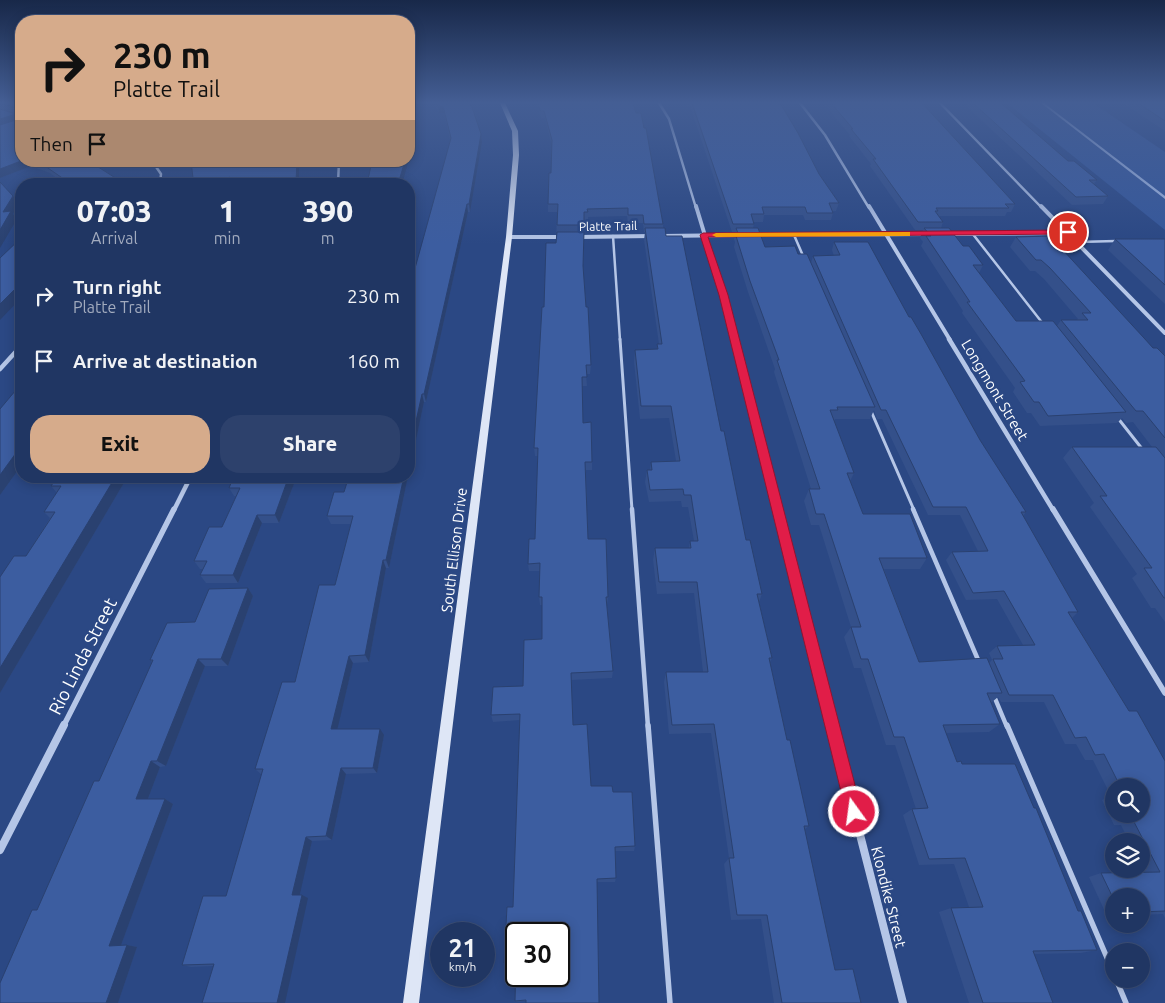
<!DOCTYPE html>
<html lang="en">
<head>
<meta charset="utf-8">
<style>
  :root { --surface:#203663; --page:#2d416c; --text:#f1f3f6; --muted:#a2abbe; --line:#3d5078; --accent:#d6ab8b }
  body { margin:0; font-family:Ubuntu,sans-serif; background:var(--page); color:var(--text); height:100vh; display:flex; flex-direction:column; font-size:19px; white-space:nowrap }
  * { box-sizing:border-box; margin:0 }
  p { font-size:16px; color:var(--muted) }
  .icon { flex:none; width:28px; height:28px; fill:none; stroke:currentColor; stroke-width:2; stroke-linecap:round; stroke-linejoin:round }
  .map { position:relative; flex:1; overflow:hidden }
  .sheet { position:absolute; left:15px; top:178px; width:400px; height:305px; display:flex; flex-direction:column; background:var(--surface); border-radius:20px; box-shadow:0 2px 12px #0003,0 0 0 1px var(--line) }
  .sheet>* { flex:none }
  .hud { position:absolute; left:15px; top:15px; width:400px; height:152px; border-radius:20px; box-shadow:0 2px 12px #0003,0 0 0 1px var(--line); background:#d6ab8b; color:#111; overflow:hidden }
  .buttons { position:absolute; left:1105px; top:778px; display:grid; gap:10px }
  .buttons a { display:grid; place-items:center; width:45px; height:45px; border-radius:50%; background:var(--surface); box-shadow:0 2px 12px #0003,0 0 0 1px var(--line); font-size:25px }
  .speed { position:absolute; left:430px; top:922px; display:flex; gap:10px; font-size:25px; font-weight:700; text-align:center }
  .speed>* { display:grid; place-content:center; width:65px; height:65px; border-radius:50%; background:var(--surface); box-shadow:0 2px 12px #0003,0 0 0 1px var(--line); line-height:1 }
  .speed small { font-size:12px; font-weight:400 }
  .speed .limit { border:2px solid #111; border-radius:8px; background:#fff; color:#111 }
  .pin { position:absolute; display:grid; place-items:center; width:42px; height:42px; color:#fff; margin:-21px; border:2px solid #fff; border-radius:50%; box-shadow:0 1px 5px #0007 }
  .me { position:absolute; width:55px; margin:-28px; rotate:346deg; stroke-linejoin:round; filter:drop-shadow(0 0 4px #0008) }
  .turn { display:flex; align-items:center; gap:18px; height:105px; padding:0 15px; font-size:22px }
  .turn .icon { width:65px; height:65px; stroke-width:2.5 }
  .turn b { display:block; font-size:35px; line-height:42px }
  .then { display:flex; align-items:center; height:48px; padding:0 15px; background:#0003; gap:10px; font-size:19px }
  .eta { display:flex; justify-content:space-evenly; align-items:center; height:85px; text-align:center }
  .eta b { font-size:30px; font-weight:800; line-height:35px }
  .action { display:flex; gap:10px; margin-top:auto; padding:10px 15px }
  .action a { flex:1; height:58px; border-radius:20px; background:var(--accent); color:#111; font-size:20px; font-weight:800; line-height:58px; text-align:center }
  .action a+a { background:var(--page); color:var(--text) }
  ul { padding:0; list-style:none }
  li { display:flex; align-items:center; gap:15px; height:65px; padding:0 15px }
  li div { flex:1 }
  li b { display:block; font-size:19px }
  li em { font-style:normal }
  .map>svg:first-child { display:block }
  .green { fill:#36589b }
  .lines { fill:none; stroke-linecap:round; stroke-linejoin:round }
  .stream { fill:#aabfe7; fill-rule:evenodd }
  .lane-far3 { stroke:#b5c6e7; stroke-width:2.5 }
  .lane-far2 { stroke:#b5c6e7; stroke-width:3 }
  .lane-far1 { stroke:#b5c6e7; stroke-width:4.5 }
  .lane { stroke:#b5c6e7; stroke-width:5.5 }
  .street-far4 { stroke:#b5c6e7; stroke-width:2.5 }
  .street-far3 { stroke:#b5c6e7; stroke-width:4 }
  .street-far2 { stroke:#b5c6e7; stroke-width:4.5 }
  .street-far1 { stroke:#b5c6e7; stroke-width:5.5 }
  .street { stroke:#b5c6e7; stroke-width:8 }
  .secondary { fill:#dee6f6; fill-rule:evenodd }
  .wall { fill:#34508a; fill-rule:evenodd }
  .shaded-wall { fill:#2a4170 }
  .building { fill:#3c5da0; stroke:#2a4170; fill-rule:evenodd }
  .route { fill:#e11d48; stroke:#92132f }
  .slow { fill:#f59e0b }
  .labels { text-anchor:middle; dominant-baseline:central; stroke-width:5; stroke-linejoin:round; paint-order:stroke }
  .far-street-label { font-size:12px; fill:#fff; stroke:#2b4884 }
  .street-label { font-size:15px; fill:#fff; stroke:#2b4884 }
  .near-street-label { font-size:18px; fill:#fff; stroke:#2b4884 }
</style>
</head>
<body>
<div class="map">
<svg width="1165" height="1003" viewBox="0 0 1165 1003">
  <rect width="100%" height="100%" fill="#2b4884"/>
  <path class="green" d="M1007,103H1093L1165,152V230Z"/>
  <g class="lines">
    <path class="stream" d="M1041,103H1044L1165,196V199Z"/>
    <g class="lane-far3">
      <path d="M972,233L1044,325"/>
      <path d="M794,235L804,258"/>
      <path d="M613,236L620,340"/>
      <path d="M1077,242L1116,241"/>
    </g>
    <g class="lane-far2">
      <path d="M620,339L632,510"/>
      <path d="M871,411L914,510"/>
      <path d="M1117,417L1143,450"/>
    </g>
    <g class="lane-far1">
      <path d="M632,509L648,727"/>
      <path d="M913,509L979,662"/>
      <path d="M994,696L1007,727"/>
    </g>
    <g class="lane">
      <path d="M648,725L670,1003"/>
      <path d="M1007,725L1114,974"/>
      <path d="M1116,979L1126,1003"/>
    </g>
    <g class="street-far4">
      <path d="M659,103L669,119L696,208"/>
      <path d="M800,103L825,135L869,208"/>
      <path d="M940,103L1042,208"/>
      <path d="M152,161L161,174L160,184"/>
      <path d="M338,184L339,161"/>
    </g>
    <g class="street-far3">
      <path d="M696,206L723,295L735,340"/>
      <path d="M869,206L950,340"/>
      <path d="M1041,206L1165,333"/>
      <path d="M947,234L1068,233"/>
      <path d="M754,235L928,234"/>
      <path d="M662,236L741,235"/>
      <path d="M509,237H563"/>
      <path d="M579,237L651,236"/>
    </g>
    <g class="street-far2">
      <path d="M734,339L778,510"/>
      <path d="M949,339L1053,510"/>
      <path d="M0,369L21,346"/>
      <path d="M174,510L191,476"/>
    </g>
    <g class="street-far1">
      <path d="M777,509L833,727"/>
      <path d="M1053,509L1165,693"/>
      <path d="M63,727L174,509"/>
    </g>
    <g class="street">
      <path d="M832,725L903,1003"/>
      <path d="M0,850L64,725"/>
    </g>
    <path class="secondary" d="M500,103H505L518,131L519,155L512,237L419,1003H403L506,237L513,155L512,131Z"/>
  </g>
  <g class="wall">
    <path d="M0,103H21V161H99L103,167L101,168L117,179L120,184H65L50,173L31,166L0,178ZM4,110L17,114L19,119Z"/>
    <path d="M433,103H468L481,134L482,142L470,212H468L426,402H424L414,449L450,139L444,113H439Z"/>
    <path d="M535,103H633L663,224V228L666,236L721,431L746,540L762,594L759,602L772,658L770,662L787,740L809,826L804,830L835,970L861,1003H774L761,919L731,920L724,864L729,858L711,733L669,734L664,682L666,672H703L694,593L657,594L653,560L655,548H689L690,541H694L688,507H682L681,501L649,502L645,482L647,470H650L651,462L676,461L669,418L640,419L634,362L635,350L657,349V344H659L644,240L645,232H644L643,223H628L627,216L588,217V220H584L583,269L591,365L590,374H586L587,386H582L583,423L592,462V470H586L588,539L608,597L607,605L613,671L612,678L571,680L573,725L591,786L613,792L635,846L634,851H615L616,878L615,882H597L526,1001L516,1002L515,1001L516,964L506,965L504,963L513,907L520,720L493,722L491,715L523,686L542,639V605H540L539,597L540,571H529L528,564L535,539L538,456H535L534,448L544,307L556,243L557,212H548V204L551,173L552,146L545,118H541L537,106Z"/>
    <path d="M684,103H780L819,174L839,203L836,211H833V213L831,220H805L803,215H764L763,222H754V224L753,228L765,247L798,254L811,263L813,256H834L832,250L834,242L909,317L980,440L1026,512L1023,516L1078,612L1072,618L1129,711L1165,761V918L1163,914L1141,915V896H1114V915L1107,916L1089,877L1101,873L1145,872L1141,865V841H1129L1121,825H1114L1102,800L1111,796L1093,760H1085L1076,744H1065L1044,702H1001L998,697L992,702H991L1000,724L989,732L946,733L957,762L962,764L1078,911L1097,950L1081,953L1034,954L1053,1003H969L939,912L951,908L969,907L954,864L919,865L903,815L912,809H916L895,745H886L861,668H854L844,637L851,627L819,525H811L804,501L809,489H811L774,372L775,369L748,292L734,247L735,242L734,239L735,232H732L690,106L686,107ZM874,410L877,419H882L928,515H960L978,551L952,552L946,560L966,600L997,599L1023,645L997,646L989,653L992,660L989,663L919,662L884,569H920L927,558L863,514L850,481L854,473L834,421L835,419H870ZM1114,786H1141V814H1114Z"/>
    <path d="M823,103H922L1015,204L1011,212H1007L1005,216H939L943,222L941,228L963,246L983,265L979,273L1016,321L1057,326L1061,320H1077L1078,319L1044,279L1035,271H1030L1010,247L1016,237L1153,348L1165,356V622L1155,608H1151L1132,578L1137,574L1090,507L1094,503L1063,458L1072,447H1152L1133,422L1126,423L1122,418L1117,423L1040,426L1031,413H1027L1013,392L1015,388L962,313L963,311L921,246L923,242L920,238L923,230H915L870,166L871,164L849,136L850,135Z"/>
    <path d="M963,103H1001L1068,161L1097,180L1094,184L1108,196L1103,204L1072,205Z"/>
    <path d="M1123,103H1165V131Z"/>
    <path d="M189,161H299V184H188L193,178L191,163Z"/>
    <path d="M1115,239H1165V304L1108,250Z"/>
    <path d="M21,384V466L0,495Z"/>
    <path d="M128,476L0,693V577L26,556L50,518L44,512L57,493L51,486Z"/>
    <path d="M297,476L279,523H262L238,583H206L200,575L203,569H200L194,561L222,527L236,496H234L229,488Z"/>
    <path d="M349,476H408L389,568H386L369,662L353,663L337,729L384,735L377,773L346,774L332,840L312,841L299,895L308,898L213,966L191,967L182,965L226,896L262,775L255,769L295,682L335,585L351,524H331L327,516L344,492Z"/>
    <path d="M248,588L253,596L228,666H205L166,766L160,767L148,799H165L173,804L121,945H127L137,947L118,1003L37,910L99,781L152,662L150,660L195,622Z"/>
  </g>
  <g class="shaded-wall">
    <path d="M438,106H443L444,113H439Z"/>
    <path d="M16,114L20,121L0,128V119Z"/>
    <path d="M481,134L482,142L470,212L469,204Z"/>
    <path d="M21,161H28L31,166L0,178V169Z"/>
    <path d="M95,161H99L103,167L96,170L92,163Z"/>
    <path d="M297,161H299V184H295Z"/>
    <path d="M405,161H408V163L402,184H398Z"/>
    <path d="M229,177L232,184H224Z"/>
    <path d="M117,179L120,184H110L109,182Z"/>
    <path d="M13,196L18,204L13,214L17,219L0,248V230L3,212Z"/>
    <path d="M467,204L468,212L426,402L424,394Z"/>
    <path d="M21,279V298L0,320V304Z"/>
    <path d="M422,394L424,402L409,473V453Z"/>
    <path d="M16,453L21,458V466L0,495V475Z"/>
    <path d="M116,476H128L0,693V668Z"/>
    <path d="M289,476H297L279,523L275,515Z"/>
    <path d="M404,476H408L389,568L386,560Z"/>
    <path d="M257,515L262,523L238,583L233,575Z"/>
    <path d="M383,560L386,568L369,662L365,655Z"/>
    <path d="M248,588L253,596L228,666L221,659Z"/>
    <path d="M349,656L353,663L336,735L331,729Z"/>
    <path d="M198,659L205,666L166,766L157,761Z"/>
    <path d="M380,729L384,735L377,773L373,768Z"/>
    <path d="M151,761L160,767L146,804L136,799Z"/>
    <path d="M341,768L346,774L332,840L326,836Z"/>
    <path d="M165,799L173,804L120,948L109,946Z"/>
    <path d="M306,837L312,841L299,898L292,895Z"/>
    <path d="M302,895L308,898L285,1003H277Z"/>
    <path d="M127,945L137,947L118,1003H106Z"/>
  </g>
  <g class="building">
    <path d="M0,103H21V161L0,169V125L19,119L17,114L20,112L19,109Z"/>
    <path d="M436,103H468L472,107L481,134L469,204H467L424,394H422L409,453V290L451,138L443,106H438Z"/>
    <path d="M538,103H633L636,113H641L644,128H646L663,224H644L643,215H628V208L587,209L588,212H584V225H557L558,204H548L549,173H551L552,140L544,111H540Z"/>
    <path d="M692,103H780L798,133L819,174L839,203H829L833,213H807L805,207H762L764,214H751L754,224H733Z"/>
    <path d="M831,103H922L1015,204H1005L1009,208H936L938,211H935L943,222H918L873,159H876L851,129H853Z"/>
    <path d="M973,103H1001L1068,161H1074L1097,180H1089L1108,196L1076,197Z"/>
    <path d="M1138,103H1165V121Z"/>
    <path d="M0,109L16,114L0,119Z"/>
    <path d="M34,161H95L92,163L117,179L109,182L112,184H71L45,166Z"/>
    <path d="M191,161H297L296,182L295,184H239L229,177L224,184H188L193,178Z"/>
    <path d="M372,161H405L398,184H366L369,175Z"/>
    <path d="M0,182L13,196L3,212L11,211L0,230Z"/>
    <path d="M645,228H665L666,236H682L721,431H724L746,540H750L762,594H757L772,658H769L787,740H790L809,826H804L835,970L853,969L861,1003H782L767,915H737L729,858H734L714,724L672,725L666,672H708L697,582H659L655,548H691L690,541H698L691,495H684L683,489L650,490L647,470H652L651,462L680,461L671,406H641L635,350L658,349L657,344H662Z"/>
    <path d="M736,228H758L765,247L795,246L798,254H807L875,407H837L838,410H830L854,473H847L863,514H910L927,558H879L919,662L987,658L1002,693H987L1000,724L943,725L957,762L961,761L962,764H1015L1034,808H1036L1078,911H1081L1097,950L1033,951L1053,1003H983L951,908L983,907L965,858L929,859L912,809L928,808L904,737H894L868,659H861L851,627H861L824,514H816L809,489H820L777,360H779L750,281L736,236H739Z"/>
    <path d="M924,228H949L963,246H969L983,265H973L1016,321H1053L1126,412L1048,416L1039,402H1034L1020,382L1025,381L967,302H970L926,236H931Z"/>
    <path d="M557,232H584L583,266L586,307H588L591,365H586L587,377H582L583,423L591,422L592,462H585L588,539H606L608,597H606L613,671L571,673L573,725L587,724L591,786H612L613,792H632L635,846L615,847L616,878L597,879L599,1003H526V1000L515,1001L516,962L504,963L507,907H513L520,714L491,715L493,687L523,686L524,640L542,639V597H539L540,563L528,564L529,539H535L538,448H534L542,307H544L546,243H556ZM516,934H559V976H516Z"/>
    <path d="M1050,236L1144,338L1153,348H1157L1165,356V438L1143,411H1136L1061,320H1088L1082,313H1091L1050,268L1041,260H1036L1016,237Z"/>
    <path d="M21,238V279L18,282H21V283L0,304V258Z"/>
    <path d="M1115,239H1165V285Z"/>
    <path d="M834,242H868L909,317H911L921,334L980,440L1026,512H1021L1078,612H1068L1129,711H1137L1165,761V911L1141,912V896H1114V900L1101,873L1160,872L1133,820H1126L1122,814H1141V786H1120L1104,754L1095,755L1086,737L1075,738L1053,695H1009L993,659H1003L997,646L1035,645L1004,591L973,593L952,552L988,551L966,507H933L886,410H881L813,256L840,255Z"/>
    <path d="M21,384V451L20,453H16L0,475V409Z"/>
    <path d="M1072,447H1156L1165,458V598H1164L1144,568H1152L1100,496H1107Z"/>
    <path d="M58,476H116L0,668V577L14,556H26L55,512H44L61,486H51Z"/>
    <path d="M234,476H289L275,515H257L233,575H200L207,561H194L209,527H222L240,488H229Z"/>
    <path d="M349,476H404L386,560H383L365,655L349,656L331,729H380L373,768H341L326,836L306,837L292,895H302L277,1003H202L214,964L182,965L203,896H226L263,769H255L282,682H295L319,585H335L353,516H327L334,492H344Z"/>
    <path d="M248,588L221,659H198L157,761H151L136,799H165L109,946L127,945L106,1003H0V983L32,910H37L94,781H99L153,660H150L167,623L195,622L209,589Z"/>
  </g>
  <linearGradient id="sky" x2="0" y2="1"><stop stop-color="#182849"/><stop offset="0.42" stop-color="#445e94"/><stop offset="1" stop-color="#445e94" stop-opacity="0"/></linearGradient>
  <rect width="1165" height="244" fill="url(#sky)"/>
  <path class="route" d="M1068,230L1071,232L1070,234L708,237L728,295L862,812L860,817L854,820L848,817L846,812L719,295L700,235L703,233Z"/>
  <path class="slow" d="M908,232H910V236L716,237L712,235L716,233Z"/>
  <g class="labels">
    <g class="far-street-label">
      <text transform="translate(608 226) rotate(-1)">Platte Trail</text>
    </g>
    <g class="street-label">
      <text transform="translate(995 390) rotate(59)">Longmont Street</text>
      <text transform="translate(454 550) rotate(-83)">South Ellison Drive</text>
      <text transform="translate(889 897) rotate(76)">Klondike Street</text>
    </g>
    <g class="near-street-label">
      <text transform="translate(82 656) rotate(-63)">Rio Linda Street</text>
    </g>
  </g>
</svg>
<div class="buttons">
<a><svg class="icon" aria-label="search" viewBox="0 0 24 24"><circle cx="10" cy="10" r="6"/><path d="M15 15l6 6"/></svg></a>
<a><svg class="icon" aria-label="layers" viewBox="0 0 24 24"><path d="M12 4l9 5-9 5-9-5zM3 14l9 5 9-5"/></svg></a>
<a>+</a>
<a>−</a>
</div>
<div class="speed"><div>21<small>km/h</small></div><div class="limit">30</div></div>
<div class="pin" style="left:1068px;top:232px;background:#d93025"><svg class="icon" aria-label="arrive" viewBox="0 0 24 24"><path d="M6 21V4h12l-3 4 3 4H6"/></svg></div>
<svg class="me" style="left:854px;top:812px" viewBox="-20 -20 40 40"><circle r="17" fill="#e11d48" stroke="#fff" stroke-width="3"/><path d="M0-11L8 9 0 5-8 9z" fill="#fff"/></svg>
<div class="hud">
<div class="turn"><svg class="icon" aria-label="right" viewBox="0 0 24 24"><path d="M7 20v-9h11M14 6l5 5-5 5"/></svg><div><b>230 m</b>Platte Trail</div></div>
<div class="then">Then<svg class="icon" aria-label="arrive" viewBox="0 0 24 24"><path d="M6 21V4h12l-3 4 3 4H6"/></svg></div>
</div>
<section class="sheet">
<div class="eta">
<div><b>07:03</b><p>Arrival</p></div>
<div><b>1</b><p>min</p></div>
<div><b>390</b><p>m</p></div>
</div>
<ul>
<li><svg class="icon" aria-label="right" viewBox="0 0 24 24"><path d="M7 20v-9h11M14 6l5 5-5 5"/></svg><div><b>Turn right</b><p>Platte Trail</p></div><em>230 m</em></li>
<li><svg class="icon" aria-label="arrive" viewBox="0 0 24 24"><path d="M6 21V4h12l-3 4 3 4H6"/></svg><div><b>Arrive at destination</b></div><em>160 m</em></li>
</ul>
<div class="action"><a>Exit</a><a>Share</a></div>
</section>
</div>
</body>
</html>
